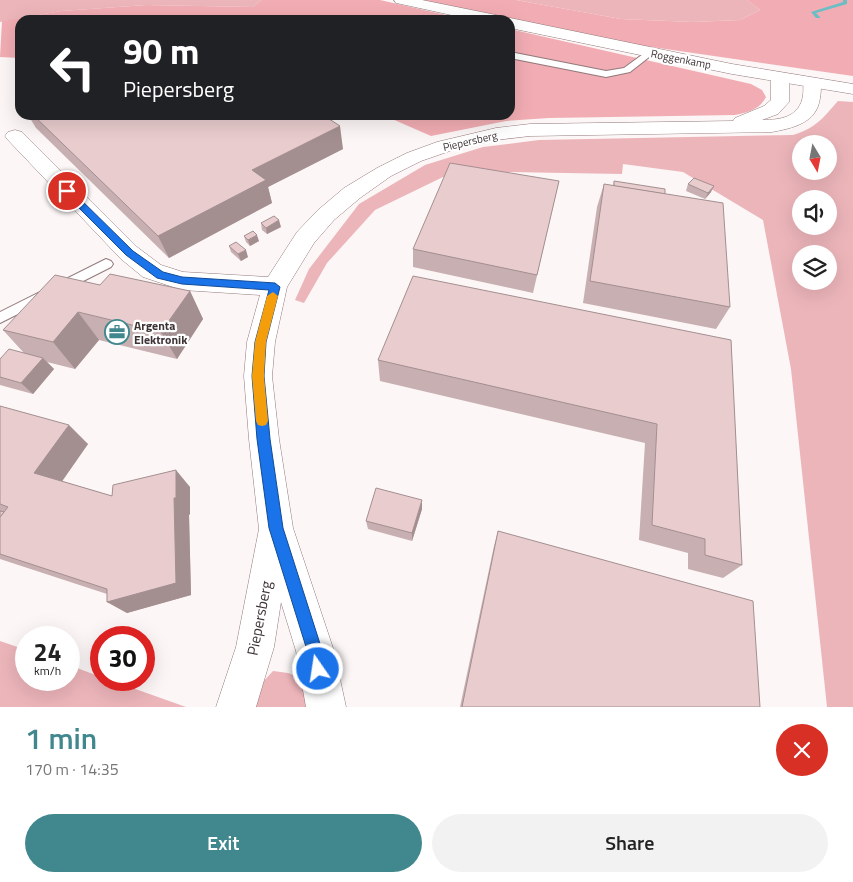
<!DOCTYPE html>
<html lang="en">
<head>
<meta charset="utf-8">
<style>
  :root { --surface:#fff; --page:#f2f2f2; --text:#222; --muted:#767676; --accent:#40888d }
  body { margin:0; font-family:"Titillium Web",sans-serif; background:var(--page); color:var(--text); height:100vh; display:flex; flex-direction:column; font-size:19px; white-space:nowrap }
  * { box-sizing:border-box; margin:0 }
  p { font-size:16px; color:var(--muted) }
  .icon { flex:none; width:28px; height:28px; fill:none; stroke:currentColor; stroke-width:2; stroke-linecap:round; stroke-linejoin:round }
  .map { position:relative; height:707px; overflow:hidden }
  .details { display:flex; flex-direction:column; background:var(--surface); flex:1 }
  .details>* { flex:none }
  .guide { position:absolute; left:15px; top:15px; width:500px; height:105px; border-radius:15px; box-shadow:0 5px 20px #0002; background:#202124; color:#fff; overflow:hidden }
  .needle { width:32px; rotate:170deg }
  .tools { position:absolute; left:792px; top:135px; display:grid; gap:10px }
  .tools a { display:grid; place-items:center; width:45px; height:45px; border-radius:50%; background:var(--surface); box-shadow:0 5px 20px #0002; font-size:25px }
  .speed { position:absolute; left:15px; top:626px; display:flex; gap:10px; font-size:25px; font-weight:700; text-align:center }
  .speed>* { display:grid; place-content:center; width:65px; height:65px; border-radius:50%; background:var(--surface); box-shadow:0 5px 20px #0002; line-height:1 }
  .speed small { font-size:12px; font-weight:400 }
  .speed .limit { border:8px solid #d22; background:#fff; color:#111 }
  .pin { position:absolute; display:grid; place-items:center; width:42px; height:42px; color:#fff; margin:-21px; border:2px solid #fff; border-radius:50%; box-shadow:0 1px 5px #0007 }
  .me { position:absolute; width:55px; margin:-28px; rotate:347deg; stroke-linejoin:round; filter:drop-shadow(0 0 4px #0008) }
  .turn { display:flex; align-items:center; gap:18px; height:105px; padding:0 25px; font-size:22px }
  .turn .icon { width:65px; height:65px; stroke-width:2.5 }
  .turn b { display:block; font-size:35px; line-height:42px }
  .round { display:grid; place-items:center; flex:none; width:52px; height:52px; border-radius:26px; background:var(--page) }
  .summary { display:flex; align-items:center; justify-content:space-between; height:85px; padding:0 25px }
  h1 { font-size:30px; font-weight:600; line-height:38px; color:var(--accent) }
  .cta { display:flex; gap:10px; margin-top:auto; padding:10px 25px }
  .cta a { flex:1; height:58px; border-radius:30px; background:var(--accent); color:#fff; font-size:20px; font-weight:600; line-height:58px; text-align:center }
  .cta a+a { background:var(--page); color:var(--text) }
  .map>svg:first-child { display:block }
  .green { fill:#ecb5ba; fill-rule:evenodd }
  .forest { fill:#f1adb3 }
  .lines { fill:none; stroke-linecap:round; stroke-linejoin:round }
  .stream { fill:#6bbec3; fill-rule:evenodd }
  .service-casing { stroke:#92797b; stroke-width:2 }
  .minor-casing { stroke:#92797b; stroke-width:1 }
  .primary-casing { stroke:#92797b; stroke-width:1 }
  .service { fill:#fff; fill-rule:evenodd }
  .minor { fill:#fff; fill-rule:evenodd }
  .primary { fill:#fff; fill-rule:evenodd }
  .wall { fill:#c8afb1 }
  .shaded-wall { fill:#a38f90 }
  .building { fill:#e9ccce; stroke:#a38f90 }
  .route { fill:#1a73e8; stroke:#114b97 }
  .slow { fill:#f59e0b }
  .labels { text-anchor:middle; dominant-baseline:central; stroke-width:4.5; stroke-linejoin:round; paint-order:stroke }
  .far-street-label { font-size:11px; fill:#3f3435; stroke:#fff }
  .poi-label { font-size:12px; font-weight:bold; fill:#3f3435; stroke:#fff; text-anchor:start }
  .near-street-label { font-size:15px; fill:#3f3435; stroke:#fff }
</style>
</head>
<body>
<div class="map">
<svg width="853" height="707" viewBox="0 0 853 707">
  <rect width="100%" height="100%" fill="#fcf6f6"/>
  <g class="green">
    <path d="M0,0H261L253,7L146,5L61,11L0,22Z"/>
    <path d="M516,0H747L760,10L740,20L693,22L621,19Z"/>
    <path d="M838,101L853,102V707H827L791,369L763,220L683,172L623,164L622,174L508,172L443,177L375,210L327,263L304,303L295,300L309,269L359,204L425,165L483,147L539,140L793,135C816,128 823,118 838,101ZM801,144H829V171H801ZM801,199H829V226H801ZM801,254H829V281H801Z"/>
    <path d="M0,641L26,650V680H69V665L101,677V680H110L186,707H0Z"/>
    <path d="M273,671L288,673L302,678L311,707H246L260,685Z"/>
  </g>
  <g class="forest">
    <path d="M261,0H380L468,20H20V58L0,57L2,21L61,11L146,5L253,7Z"/>
    <path d="M420,0H516L621,19L693,22L740,20L760,10L747,0H853V76L617,42Z"/>
    <path d="M510,29L751,84L762,90L766,97C759,110 749,112 735,115L549,118L506,121L431,136L383,115H510Z"/>
  </g>
  <g class="lines">
    <path class="stream" d="M843,0H847V4L816,13L820,17V18H816L811,12L843,2Z"/>
    <defs>
      <g id="service">
        <path d="M650,49L653,50V54L630,72L606,77L510,58V52L606,71L624,68Z"/>
        <path d="M106,259L111,261L113,264L111,267L0,323V312Z"/>
      </g>
      <path id="minor" d="M780,73L786,74L789,78V102L778,114L762,120C781,120 800,117 803,95C804,89 802,84 806,79L812,78L818,79C822,85 821,92 820,98C817,123 793,128 772,132L530,136L496,140L450,151L421,161L391,176L360,198L334,220L314,243L287,287L275,342L272,376L279,439L293,528L334,651L346,707H306L296,651L281,602L274,647L256,707H216L236,647L259,529L249,439L244,376L247,342L260,295L182,290L143,277L121,259L8,140L5,136L8,132L15,130L22,132L137,247L161,265L183,272L268,277L297,232L318,210L344,188L377,168L407,153L437,142L496,128L530,124L733,121L735,118L764,106L771,100V78L774,74Z"/>
      <g id="primary">
        <path d="M394,0H422L496,15L501,17L504,20H474L401,4L396,3Z"/>
        <path d="M510,18L732,64L853,84V94L732,74L510,28V20H504Z"/>
      </g>
    </defs>
    <use href="#service" class="service-casing"/>
    <use href="#minor" class="minor-casing"/>
    <use href="#primary" class="primary-casing"/>
    <use href="#service" class="service"/>
    <use href="#minor" class="minor"/>
    <use href="#primary" class="primary"/>
  </g>
  <g class="wall">
    <path d="M28,115H323L343,149L268,187L272,203L169,258L36,128Z"/>
    <path d="M559,181L533,293L413,267V249Z"/>
    <path d="M614,181L665,194L730,307L716,329L583,303L597,207L604,184L613,186Z"/>
    <path d="M688,184L711,192L705,199L686,191Z"/>
    <path d="M261,223L281,227L267,234L262,230Z"/>
    <path d="M244,236L259,241L250,246L246,242Z"/>
    <path d="M229,246L248,257L241,261L231,252Z"/>
    <path d="M100,285L190,291L203,319L177,359L99,340L75,369L47,362L54,369L33,394L0,385V359L24,353L3,330Z"/>
    <path d="M731,340L742,565L723,578L688,569V553L639,540L645,443L380,381L378,360Z"/>
    <path d="M0,406L88,444L62,481L112,496L190,487V514L189,515L191,595L127,613L107,602V594L0,559Z"/>
    <path d="M422,509L412,541L368,529L366,521Z"/>
    <path d="M498,531L760,707H460L494,546Z"/>
  </g>
  <g class="shaded-wall">
    <path d="M340,126L343,149L268,187L272,203L169,258L158,236L252,170Z"/>
    <path d="M714,186L711,192L705,199L708,193Z"/>
    <path d="M279,220L281,227L267,234L266,228Z"/>
    <path d="M257,235L259,241L250,246L248,240Z"/>
    <path d="M246,250L248,257L241,261L238,254Z"/>
    <path d="M190,291L203,319L177,359L161,332Z"/>
    <path d="M78,312L99,340L75,369L53,342Z"/>
    <path d="M43,358L54,369L33,394L21,383Z"/>
    <path d="M69,425L88,444L56,490L34,473Z"/>
    <path d="M176,470L190,487V514L189,515L191,595L127,613L107,602Z"/>
    <path d="M422,500V509L412,541V533Z"/>
  </g>
  <g class="building">
    <path d="M33,115H323L340,126L252,170L266,180L158,236Z"/>
    <path d="M450,163L559,181L537,275L413,249Z"/>
    <path d="M694,178L714,186L708,193L688,184Z"/>
    <path d="M614,181L665,189V194L614,186Z"/>
    <path d="M604,184L723,203L730,307L590,281Z"/>
    <path d="M274,216L279,220L266,228L261,223Z"/>
    <path d="M253,231L257,235L248,240L244,236Z"/>
    <path d="M236,242L246,250L238,254L229,246Z"/>
    <path d="M110,274L190,291L161,332L78,312L53,342L3,330L55,275L100,285Z"/>
    <path d="M413,276L731,340L742,565L705,555V539L652,525L657,424L378,360Z"/>
    <path d="M9,349L43,358L21,383L0,377V359Z"/>
    <path d="M0,406L69,425L34,473L112,496L113,485L176,470V498H174L176,583L107,602V589L0,554V517L8,507L0,504Z"/>
    <path d="M376,488L422,500L412,533L366,521Z"/>
    <path d="M0,511L4,512L0,517Z"/>
    <path d="M498,531L753,601L760,707H462Z"/>
  </g>
  <path class="route" d="M67,188L70,189L133,251L163,272L182,277L275,283L280,287L266,342L264,376L270,439L283,528L322,650L326,669L324,675L318,677L313,675L307,650L269,528L257,439L252,376L255,342L269,290L182,284L157,278L126,255L64,193V189Z"/>
  <path class="slow" d="M273,292L278,296L266,342L264,376L268,421L266,425L262,426L258,425L256,421L252,376L255,342L267,296Z"/>
  <defs>
    <symbol id="office-ring" viewBox="-11 -11 22 22"><circle r="9.5" fill="#fff" stroke="#40888d" stroke-width="1.5"/><path d="M-6-3h4V-5.5h4V-3h4V5H-6ZM-1-4.5V-3h2v-1.5ZM-6 0V1H6V0Z" fill="#40888d"/></symbol>
  </defs>
  <g fill-rule="evenodd">
    <use href="#office-ring" x="103" y="318" width="28" height="28"/>
  </g>
  <g class="labels">
    <g class="far-street-label">
      <text transform="translate(681 59) rotate(11)">Roggenkamp</text>
      <text transform="translate(470 141) rotate(-13)">Piepersberg</text>
    </g>
    <g class="poi-label">
      <text x="134" y="325">Argenta<tspan x="134" dy="14">Elektronik</tspan></text>
    </g>
    <g class="near-street-label">
      <text transform="translate(259 618) rotate(-79)">Piepersberg</text>
    </g>
  </g>
</svg>
<div class="tools">
<a><svg class="needle" viewBox="-14 -14 28 28"><path d="M0-13l5 13h-10z" fill="#e53935"/><path d="M0 13l5-13h-10z" fill="#767676"/></svg></a>
<a><svg class="icon" aria-label="sound" viewBox="0 0 24 24"><path d="M4 9h4l5-4v14l-5-4H4zM17 9q2 3 0 6"/></svg></a>
<a><svg class="icon" aria-label="layers" viewBox="0 0 24 24"><path d="M12 4l9 5-9 5-9-5zM3 14l9 5 9-5"/></svg></a>
</div>
<div class="speed"><div>24<small>km/h</small></div><div class="limit">30</div></div>
<div class="pin" style="left:67px;top:191px;background:#d93025"><svg class="icon" aria-label="arrive" viewBox="0 0 24 24"><path d="M6 21V4h12l-3 4 3 4H6"/></svg></div>
<svg class="me" style="left:318px;top:669px" viewBox="-20 -20 40 40"><circle r="17" fill="#1a73e8" stroke="#fff" stroke-width="3"/><path d="M0-11L8 9 0 5-8 9z" fill="#fff"/></svg>
<div class="guide">
<div class="turn"><svg class="icon" aria-label="left" viewBox="0 0 24 24"><path d="M17 20v-9H6M10 6l-5 5 5 5"/></svg><div><b>90 m</b>Piepersberg</div></div>
</div>
</div>
<section class="details">
<div class="summary"><div><h1>1 min</h1><p>170 m · 14:35</p></div><a class="round" style="background:#d93025;color:#fff"><svg class="icon" aria-label="close" viewBox="0 0 24 24"><path d="M6 6l12 12M18 6L6 18"/></svg></a></div>
<div class="cta"><a>Exit</a><a>Share</a></div>
</section>
</body>
</html>
